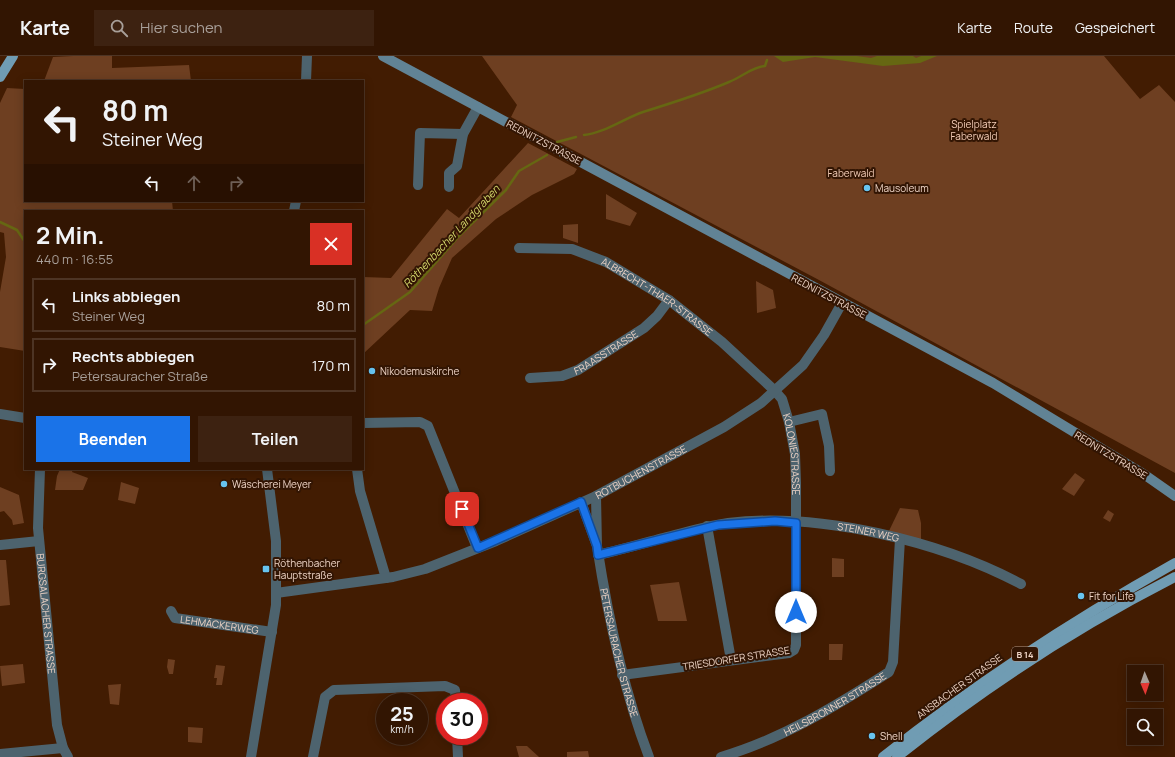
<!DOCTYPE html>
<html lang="de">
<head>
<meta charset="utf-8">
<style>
  :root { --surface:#321502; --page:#3d2211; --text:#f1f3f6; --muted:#a89f99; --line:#4d3424; --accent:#1a73e8 }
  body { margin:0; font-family:Manrope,sans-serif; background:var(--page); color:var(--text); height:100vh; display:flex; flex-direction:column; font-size:15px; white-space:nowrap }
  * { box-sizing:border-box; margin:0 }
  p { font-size:13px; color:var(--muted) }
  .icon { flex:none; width:22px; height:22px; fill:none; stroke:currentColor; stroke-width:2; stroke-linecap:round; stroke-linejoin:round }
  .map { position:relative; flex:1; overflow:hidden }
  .sheet { position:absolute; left:24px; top:154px; width:340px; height:260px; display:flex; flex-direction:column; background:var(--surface); border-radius:0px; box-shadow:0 2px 10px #0003,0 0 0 1px var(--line) }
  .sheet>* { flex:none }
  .guide { position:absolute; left:24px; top:24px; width:340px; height:122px; border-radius:0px; box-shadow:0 2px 10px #0003,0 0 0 1px var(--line); background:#321502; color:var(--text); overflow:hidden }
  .needle { width:26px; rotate:178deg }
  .fabs { position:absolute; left:1127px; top:609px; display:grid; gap:8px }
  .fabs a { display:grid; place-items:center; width:36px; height:36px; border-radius:0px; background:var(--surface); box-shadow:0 2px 10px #0003,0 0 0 1px var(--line); font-size:20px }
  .speed { position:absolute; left:376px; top:637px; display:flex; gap:8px; font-size:20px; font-weight:700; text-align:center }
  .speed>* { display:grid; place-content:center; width:52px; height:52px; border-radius:50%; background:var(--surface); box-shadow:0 2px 10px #0003,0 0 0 1px var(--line); line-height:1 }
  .speed small { font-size:10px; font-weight:400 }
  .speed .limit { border:6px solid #d22; background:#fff; color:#111 }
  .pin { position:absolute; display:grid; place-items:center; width:34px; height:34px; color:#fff; margin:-17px; border-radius:8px; box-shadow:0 2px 6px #0006 }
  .me { position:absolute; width:44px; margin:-22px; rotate:0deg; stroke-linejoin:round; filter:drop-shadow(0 0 3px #0008) }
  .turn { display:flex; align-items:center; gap:14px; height:84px; padding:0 12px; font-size:18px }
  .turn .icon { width:52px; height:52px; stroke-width:2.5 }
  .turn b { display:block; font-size:28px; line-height:34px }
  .lanes { display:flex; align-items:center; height:38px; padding:0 12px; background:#0003; justify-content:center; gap:20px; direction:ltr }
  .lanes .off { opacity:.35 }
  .round { display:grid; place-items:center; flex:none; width:42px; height:42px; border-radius:0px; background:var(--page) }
  .overview { display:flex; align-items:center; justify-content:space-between; height:68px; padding:0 12px }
  h1 { font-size:24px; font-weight:700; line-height:30px }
  .action { display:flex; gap:8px; margin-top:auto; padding:8px 12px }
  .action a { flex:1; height:46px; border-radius:0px; background:var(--accent); color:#fff; font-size:16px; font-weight:700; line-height:46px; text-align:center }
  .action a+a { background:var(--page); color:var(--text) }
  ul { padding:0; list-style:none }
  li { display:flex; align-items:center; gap:12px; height:54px; margin:0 8px 6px; padding:0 4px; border:2px solid var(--line); border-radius:0px }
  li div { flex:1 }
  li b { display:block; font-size:15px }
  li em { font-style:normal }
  header { display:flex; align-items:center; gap:24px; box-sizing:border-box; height:56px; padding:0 20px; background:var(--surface); border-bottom:1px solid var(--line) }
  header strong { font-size:19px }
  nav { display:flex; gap:22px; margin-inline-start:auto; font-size:14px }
  .search { width:280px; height:36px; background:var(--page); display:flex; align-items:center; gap:10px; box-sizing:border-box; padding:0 14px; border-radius:0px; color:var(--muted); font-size:15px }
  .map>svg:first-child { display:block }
  .green { fill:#6e3f21 }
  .water { fill:#666712 }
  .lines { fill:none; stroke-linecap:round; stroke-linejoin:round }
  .stream { stroke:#666712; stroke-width:2.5 }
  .minor { stroke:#4d636e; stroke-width:10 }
  .secondary { stroke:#618395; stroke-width:10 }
  .primary { stroke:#709cb3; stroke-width:10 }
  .route-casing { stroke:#114b97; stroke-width:10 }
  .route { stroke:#1a73e8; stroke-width:7 }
  .poi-dot { fill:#67c4f0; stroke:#321503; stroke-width:1.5 }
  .labels { text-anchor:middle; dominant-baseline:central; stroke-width:4; stroke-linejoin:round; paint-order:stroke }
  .shield { fill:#321503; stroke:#b59a8b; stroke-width:1 }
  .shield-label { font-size:9px; font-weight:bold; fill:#edd3c5 }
  .park-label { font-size:10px; fill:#f4cdb8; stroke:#321503 }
  .street-label { font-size:10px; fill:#edd3c5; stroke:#321503 }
  .poi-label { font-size:10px; fill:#edd3c5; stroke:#321503; text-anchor:start }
  .water-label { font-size:11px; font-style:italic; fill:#d3d76b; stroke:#321503 }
</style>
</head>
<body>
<header>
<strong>Karte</strong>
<div class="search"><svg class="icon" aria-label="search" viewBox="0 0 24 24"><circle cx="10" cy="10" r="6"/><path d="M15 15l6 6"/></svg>Hier suchen</div>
<nav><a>Karte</a><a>Route</a><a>Gespeichert</a></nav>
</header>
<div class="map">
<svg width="1175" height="701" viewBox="0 0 1175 701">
  <rect width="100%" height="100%" fill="#421c02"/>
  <g class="green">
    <path d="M73,0H112V12L189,9L191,25H44L53,1Z"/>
    <path d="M482,0H1104L1140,43L1159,29L1175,46V417L819,224L511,61L517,49Z"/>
    <path d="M7,32L25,33V145H172L173,155H25V295L0,291V236L6,201L4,177L0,176V47Z"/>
    <path d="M528,87L577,113L574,118L532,139L496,163L452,202L439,232L432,255L410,254L363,298V221L391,222L447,153L459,162Z"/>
    <path d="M606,138L637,157L630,170L606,163Z"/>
    <path d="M578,168V187L563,182V169Z"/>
    <path d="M756,225L773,234L776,252L757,257Z"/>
    <path d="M60,413H73L72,416L88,422L83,434H55L57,420Z"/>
    <path d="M1075,417L1085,424L1074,440L1062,433Z"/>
    <path d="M121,426L139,432L135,448L118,444Z"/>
    <path d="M0,431L19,439L24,467L13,469L12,464L4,455L0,456Z"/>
    <path d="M900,452L918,454L921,467V486L888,477Z"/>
    <path d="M1108,454L1114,458L1110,466L1103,462Z"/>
    <path d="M832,502L844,503V521H832Z"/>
    <path d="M0,504H6L10,549L0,550Z"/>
    <path d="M679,526L687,565H658L650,529Z"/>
    <path d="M829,588H843L842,604H829Z"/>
    <path d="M168,603L175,604L173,618H169L167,611Z"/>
    <path d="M23,608L25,627L2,630L0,610Z"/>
    <path d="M216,609L225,610L222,629H216L217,622H214Z"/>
    <path d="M121,628L119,649L110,648L108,629Z"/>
    <path d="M188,671L203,672L202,687L188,686Z"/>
    <path d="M516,690H527L539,701H519Z"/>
    <path d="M588,695L589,701H567V696Z"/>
  </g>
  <path class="water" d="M774,0H857L871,2L877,0H913L916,2L921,0H937L920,7L883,10L815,1L783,6Z"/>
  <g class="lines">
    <g class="stream">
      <path d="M584,79C604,77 623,63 643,56C672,47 701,38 729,26C742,21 752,11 765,10L767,4"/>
      <path d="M557,86L576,81"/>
      <path d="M0,166L17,174L25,186"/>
      <path d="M363,269L410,236L459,180L506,134L519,115L547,99"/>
    </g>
    <g class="minor">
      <path d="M306,25L307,0"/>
      <path d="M418,129L420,77L463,78"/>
      <path d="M449,131V117L457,110L463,78L478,51"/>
      <path d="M294,155L296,145"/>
      <path id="s1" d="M519,192L572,193L606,206L669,244L722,286L774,334L782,343L789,366L795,398L796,427V589L794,594L789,597L622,619"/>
      <path id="s2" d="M530,322L562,320L578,314L644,272L657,260L669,244"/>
      <path d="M0,358L25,362"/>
      <path d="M789,366L822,358L829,390L830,415"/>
      <path d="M363,367L420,366L428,370L477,492"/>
      <path id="s3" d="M40,413L38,472L57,669L63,692L68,701"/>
      <path d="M357,413L360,435L386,522"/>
      <path d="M581,446L597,490L596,440"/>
      <path d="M707,470L731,604"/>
      <path d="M0,489L39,485"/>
      <path id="s4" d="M597,490C608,561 623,633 649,701"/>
      <path id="s5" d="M598,499C620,494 641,488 663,482C684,477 706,470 728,467C819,456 940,485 1021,528"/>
      <path id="s6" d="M276,537L393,521L425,513L496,485L596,440L724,371L761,347L803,309L824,279L842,247"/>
      <path id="s7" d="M171,555L175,562L272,576"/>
      <path d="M457,680L458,701"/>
      <path d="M0,698L63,692"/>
      <path d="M251,701L276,549V485L267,413"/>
      <path d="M313,701L325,641L334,634L445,630L455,634L456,646"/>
      <path id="s8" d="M721,701C782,683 836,650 889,616L893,606L900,483"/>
    </g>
    <path class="secondary" d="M383,0L993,327L1145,419L1175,440"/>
    <g class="primary">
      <path d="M0,21L13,0"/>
      <path d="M883,701C975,628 1073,564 1175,507"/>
      <path d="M897,701C983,632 1077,571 1175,521"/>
    </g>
  </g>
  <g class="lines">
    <defs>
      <path id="route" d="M462,453L478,492L581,446L597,490L598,499L718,469L775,465L796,467V556"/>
    </defs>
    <use href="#route" class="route-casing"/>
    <use href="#route" class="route"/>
  </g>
  <g class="poi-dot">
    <circle cx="867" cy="132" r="4"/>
    <circle cx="372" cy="315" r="4"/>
    <circle cx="224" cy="428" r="4"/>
    <rect x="262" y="509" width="8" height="8" rx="2"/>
    <circle cx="1081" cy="540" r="4"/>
    <circle cx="872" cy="680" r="4"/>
  </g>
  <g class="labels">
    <rect class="shield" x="1012" y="591" width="26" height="14" rx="3"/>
    <g class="shield-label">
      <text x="1025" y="598">B 14</text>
    </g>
    <g class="park-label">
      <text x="974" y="68">Spielplatz<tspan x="974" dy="12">Faberwald</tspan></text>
      <text x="851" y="117">Faberwald</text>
    </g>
    <g class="street-label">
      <text transform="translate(544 86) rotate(28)">REDNITZSTRASSE</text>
      <text transform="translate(829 240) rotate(28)">REDNITZSTRASSE</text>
      <text stroke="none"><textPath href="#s1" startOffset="151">ALBRECHT-THAER-STRASSE</textPath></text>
      <text stroke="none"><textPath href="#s2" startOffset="82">FRAASSTRASSE</textPath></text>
      <text stroke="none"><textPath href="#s1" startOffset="370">KOLONIESTRASSE</textPath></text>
      <text transform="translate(1111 399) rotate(31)">REDNITZSTRASSE</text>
      <text stroke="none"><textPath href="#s6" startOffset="388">ROTBUCHENSTRASSE</textPath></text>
      <text stroke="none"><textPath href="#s5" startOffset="275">STEINER WEG</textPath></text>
      <text stroke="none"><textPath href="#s3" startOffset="145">BURGSALACHER STRASSE</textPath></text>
      <text stroke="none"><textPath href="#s7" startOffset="53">LEHMÄCKERWEG</textPath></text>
      <text stroke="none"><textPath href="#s4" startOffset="109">PETERSAURACHER STRASSE</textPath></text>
      <text transform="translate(736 602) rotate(-9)">TRIESDORFER STRASSE</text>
      <text transform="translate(959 630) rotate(-36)">ANSBACHER STRASSE</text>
      <text stroke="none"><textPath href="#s8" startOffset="126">HEILSBRONNER STRASSE</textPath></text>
    </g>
    <g class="poi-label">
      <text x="875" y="132">Mausoleum</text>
      <text x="380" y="315">Nikodemuskirche</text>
      <text x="232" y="428">Wäscherei Meyer</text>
      <text x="274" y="507">Röthenbacher<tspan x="274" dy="12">Hauptstraße</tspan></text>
      <text x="1089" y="540">Fit for Life</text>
      <text x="880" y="680">Shell</text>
    </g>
    <g class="water-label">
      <text transform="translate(451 180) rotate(-47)">Röthenbacher Landgraben</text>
    </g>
  </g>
</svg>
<div class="fabs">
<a><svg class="needle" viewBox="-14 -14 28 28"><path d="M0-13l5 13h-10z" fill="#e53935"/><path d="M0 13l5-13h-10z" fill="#a89f99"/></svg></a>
<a><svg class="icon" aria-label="search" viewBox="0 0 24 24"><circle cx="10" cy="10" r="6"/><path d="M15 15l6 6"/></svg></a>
</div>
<div class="speed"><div>25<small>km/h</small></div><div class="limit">30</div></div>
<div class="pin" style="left:462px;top:453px;background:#d93025"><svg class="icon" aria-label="arrive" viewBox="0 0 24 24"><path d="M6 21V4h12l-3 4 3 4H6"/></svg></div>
<svg class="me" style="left:796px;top:556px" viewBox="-20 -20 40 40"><circle r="19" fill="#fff"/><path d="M0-13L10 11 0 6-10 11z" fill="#1a73e8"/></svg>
<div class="guide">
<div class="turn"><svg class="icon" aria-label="left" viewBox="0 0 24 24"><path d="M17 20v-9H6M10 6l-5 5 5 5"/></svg><div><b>80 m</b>Steiner Weg</div></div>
<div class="lanes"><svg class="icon" aria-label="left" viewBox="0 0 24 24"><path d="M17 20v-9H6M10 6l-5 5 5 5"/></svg><svg class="icon off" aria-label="ahead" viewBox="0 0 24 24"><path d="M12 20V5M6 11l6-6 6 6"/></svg><svg class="icon off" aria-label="right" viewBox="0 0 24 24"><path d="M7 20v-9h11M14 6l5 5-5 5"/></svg></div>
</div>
<section class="sheet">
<div class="overview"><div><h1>2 Min.</h1><p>440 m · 16:55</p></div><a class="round" style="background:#d93025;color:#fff"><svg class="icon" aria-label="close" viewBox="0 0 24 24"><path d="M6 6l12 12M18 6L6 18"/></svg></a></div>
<ul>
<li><svg class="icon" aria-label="left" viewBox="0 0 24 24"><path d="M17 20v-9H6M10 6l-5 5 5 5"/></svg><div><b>Links abbiegen</b><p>Steiner Weg</p></div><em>80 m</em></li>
<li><svg class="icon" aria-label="right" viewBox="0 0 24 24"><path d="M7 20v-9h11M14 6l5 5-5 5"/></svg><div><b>Rechts abbiegen</b><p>Petersauracher Straße</p></div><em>170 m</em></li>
</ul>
<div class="action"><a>Beenden</a><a>Teilen</a></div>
</section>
</div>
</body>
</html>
